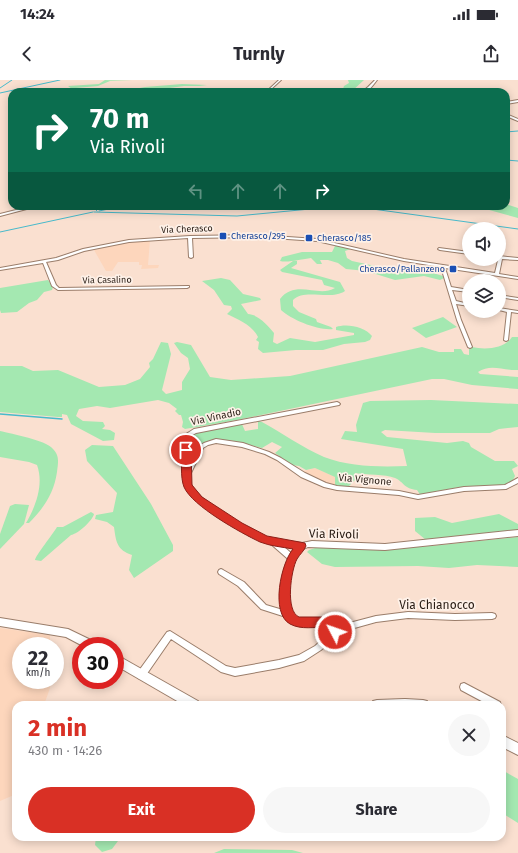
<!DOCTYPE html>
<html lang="en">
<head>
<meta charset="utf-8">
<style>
  :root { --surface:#fff; --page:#f7f7f7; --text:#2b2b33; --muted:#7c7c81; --accent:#d93025 }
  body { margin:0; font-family:"Fira Sans",sans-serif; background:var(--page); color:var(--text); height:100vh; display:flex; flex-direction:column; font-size:15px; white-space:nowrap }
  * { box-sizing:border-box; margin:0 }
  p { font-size:13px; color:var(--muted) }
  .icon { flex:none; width:22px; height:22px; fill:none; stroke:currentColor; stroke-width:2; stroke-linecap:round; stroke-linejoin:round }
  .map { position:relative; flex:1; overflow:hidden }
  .side { position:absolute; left:12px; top:621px; width:494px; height:140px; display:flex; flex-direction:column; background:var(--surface); border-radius:12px; box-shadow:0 2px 10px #0003 }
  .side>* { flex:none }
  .top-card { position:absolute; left:8px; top:8px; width:502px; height:122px; border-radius:12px; box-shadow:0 2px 10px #0003; background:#0b6e4f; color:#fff; overflow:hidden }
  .buttons { position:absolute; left:462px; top:142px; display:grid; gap:8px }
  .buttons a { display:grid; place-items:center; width:44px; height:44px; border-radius:50%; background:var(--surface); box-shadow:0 2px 10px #0003; font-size:20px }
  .speed { position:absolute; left:12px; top:557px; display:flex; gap:8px; font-size:20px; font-weight:700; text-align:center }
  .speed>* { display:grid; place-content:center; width:52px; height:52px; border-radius:50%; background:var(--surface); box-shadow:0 2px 10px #0003; line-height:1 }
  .speed small { font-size:10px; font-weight:400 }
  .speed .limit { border:6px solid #d22; background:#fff; color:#111 }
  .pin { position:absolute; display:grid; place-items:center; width:34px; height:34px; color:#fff; margin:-17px; border:2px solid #fff; border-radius:50%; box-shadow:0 1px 4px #0007 }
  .me { position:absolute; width:44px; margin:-22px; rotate:311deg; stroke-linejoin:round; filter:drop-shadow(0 0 3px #0008) }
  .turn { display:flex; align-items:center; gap:14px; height:84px; padding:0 16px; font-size:18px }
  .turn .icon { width:52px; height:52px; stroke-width:2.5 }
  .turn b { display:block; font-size:28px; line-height:34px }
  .lanes { display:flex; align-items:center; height:38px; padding:0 16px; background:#0003; justify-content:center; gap:20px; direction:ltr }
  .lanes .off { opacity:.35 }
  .round { display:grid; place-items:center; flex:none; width:42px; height:42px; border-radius:21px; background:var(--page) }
  .overview { display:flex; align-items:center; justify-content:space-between; height:68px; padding:0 16px }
  h1 { font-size:24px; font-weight:700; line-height:30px; color:var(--accent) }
  .primary-button { display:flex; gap:8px; margin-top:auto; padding:8px 16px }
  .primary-button a { flex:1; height:46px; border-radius:24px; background:var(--accent); color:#fff; font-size:16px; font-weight:700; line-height:46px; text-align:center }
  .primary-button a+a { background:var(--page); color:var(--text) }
  .status { display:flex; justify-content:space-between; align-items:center; height:28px; padding:0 20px; background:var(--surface); direction:ltr }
  .status svg { height:11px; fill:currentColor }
  header { display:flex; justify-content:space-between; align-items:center; height:52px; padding:0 16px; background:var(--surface); font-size:18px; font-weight:700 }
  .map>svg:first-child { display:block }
  .built { fill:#fdd6bc }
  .green { fill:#a4e8b1 }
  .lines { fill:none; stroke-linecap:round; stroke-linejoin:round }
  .stream-far1 { stroke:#48bacb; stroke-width:1 }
  .stream { stroke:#48bacb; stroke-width:1.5 }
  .minor-casing { stroke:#9a7d6a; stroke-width:2 }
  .secondary-casing { stroke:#9a7d6a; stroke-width:2 }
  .minor { fill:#fff; fill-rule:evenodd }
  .secondary { fill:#fff; fill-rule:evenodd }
  .route { fill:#d93025; stroke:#8d1f18 }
  .transit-dot { fill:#1a4fb4; stroke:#fef1e8; stroke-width:1.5 }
  .labels { text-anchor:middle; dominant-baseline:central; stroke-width:3.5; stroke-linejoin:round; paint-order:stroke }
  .far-street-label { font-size:9px; fill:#2a1e16; stroke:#fef1e8 }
  .far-transit-label { font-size:9px; fill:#164399; stroke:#fef1e8; text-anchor:start }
  .street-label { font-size:10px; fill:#2a1e16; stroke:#fef1e8 }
  .near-street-label { font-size:12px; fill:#2a1e16; stroke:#fef1e8 }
</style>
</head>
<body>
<div class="status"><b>14:24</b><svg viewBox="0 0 49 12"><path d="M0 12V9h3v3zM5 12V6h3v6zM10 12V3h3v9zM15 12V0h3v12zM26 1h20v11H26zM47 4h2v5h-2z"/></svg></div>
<header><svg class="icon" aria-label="back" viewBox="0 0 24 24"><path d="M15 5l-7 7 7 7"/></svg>Turnly<svg class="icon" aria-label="share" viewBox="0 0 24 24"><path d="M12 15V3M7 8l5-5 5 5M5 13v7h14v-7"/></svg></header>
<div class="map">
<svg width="518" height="773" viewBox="0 0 518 773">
  <rect width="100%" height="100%" fill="#fae0d0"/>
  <g class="built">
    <path d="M150,160L148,185H159L158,188L141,189L142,185H139V182H118L112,191H106L94,170L128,162Z"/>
    <path d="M315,388L336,397L335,407L300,392Z"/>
    <path d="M0,548L50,555V566H21V600H50V608L44,625H16V710L14,715L0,721Z"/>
  </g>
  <g class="green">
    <path d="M105,0L132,1H110L98,6L76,8L98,10H129L145,7L182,4L207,5L199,6H184L141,12H79L65,10L72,9L68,6L99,4Z"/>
    <path d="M348,0H364L351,12H314L317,8L333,11L343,9L344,6L349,3Z"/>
    <path d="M506,124L518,128V138L482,128L465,126H506Z"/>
    <path d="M339,165L351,169L345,171L347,178L352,181L389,189L423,190L443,196L444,198L440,200L424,196L395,200L366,191L346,189L338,183L328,180H320L322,184H317L311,178C302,179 288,183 280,181L282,177L302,172H332L335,166Z"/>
    <path d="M293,181H297V184L291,188L340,202L345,211C330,221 305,208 293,220V226L299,232L316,239L317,242L331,247L333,249C319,251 292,240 281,230L280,219C296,199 318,218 335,208L324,205L322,200L282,192L280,190Z"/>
    <path d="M221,198L230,200L243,214L260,218L261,220L241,224L248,234C257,234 268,245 274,253L273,262L277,264L290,258L315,262L354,255V253L336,250V247C347,243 365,247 372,256L370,260L365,262L344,264L323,270H296L263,273L258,269L259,262L256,260L258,257C252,245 239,240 227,234L232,229L231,226L224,225L214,210L202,201Z"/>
    <path d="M48,200L53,207L52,210L44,212L37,220L29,223L17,232L1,233L0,230V208Z"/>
    <path d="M443,237L457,247L426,258L412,248Z"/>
    <path d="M512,257H518V290C504,291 491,283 478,292L480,294L518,297V309L472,305L444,299H432L237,340L185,349L182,347L183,342L181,335H179L175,331L177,329L169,323L158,320L110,328L97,326L79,329L76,336L83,341L103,342L105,346L102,349L110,350L115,353L114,360L103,361L71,344L67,335L62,334V337H58L0,332V286H22L33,291L58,290L99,307L125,305L140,299L150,287L149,283L153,279L161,262L168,263L171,274L162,310L166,314L182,310V302L190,289L188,278L181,273L174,263L177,262L191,265L210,297L231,300L290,296L422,267L439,272H454V269H461L464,274L469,275V269L472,267C485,270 504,269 512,257Z"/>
    <path d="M431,320L518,324V347L499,349L490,353H435L385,350L381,352L387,357L447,363L463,361L469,363L471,367L495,381H514L518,386L512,389L515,396L512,402L507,405L466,408L459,407L439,411L431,415L421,416L417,410C404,409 404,402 395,398C385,394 366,395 355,393V400L347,408L335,407V397L315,388L306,390L299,386L292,385L275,373L282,367L272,362L262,368C232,361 206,348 191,384H189V358L199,352L241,342L245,351L258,349V341L262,342C282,353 303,368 324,377C350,387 380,387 407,386L403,369L341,359L345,351L357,352L356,345L363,323L370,321Z"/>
    <path d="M0,351C12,354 46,360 53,369C60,376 58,383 57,392C54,413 44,428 29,443H26C36,426 44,404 37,385L29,382L0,377Z"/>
    <path d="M92,365L113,366L151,424L173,465V471L134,498L129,490L132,475C117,470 116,462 114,447L107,442L95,439L96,435L113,432L117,413L87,381L85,370Z"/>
    <path d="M15,424L29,425L24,444L0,469V454L10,426Z"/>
    <path d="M91,432L94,434C93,440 78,454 71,455L41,481L35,480C35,476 53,454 57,447H63Z"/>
    <path d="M499,434L518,444V451L426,460L415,451V438L435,437L452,443Z"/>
    <path d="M518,457V487L477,485L449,488L418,486L335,487L322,484L307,472L309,470L318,467L368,470L430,466Z"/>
    <path d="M502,690L518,699V743L502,733Z"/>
    <path d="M96,757H121L112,769L102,772L95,765Z"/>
    <path d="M224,769L292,770L303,773H214Z"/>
  </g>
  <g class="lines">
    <g class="stream-far1">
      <path d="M0,8L12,0"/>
      <path d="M0,13L60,0"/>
      <path d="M506,52L518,51"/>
      <path d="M506,80L518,81"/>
      <path d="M92,126L97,131"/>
      <path d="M99,131L123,126"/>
      <path d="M94,132L237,136L310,129L358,127L518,149"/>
      <path d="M0,152L93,132"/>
    </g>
    <path class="stream" d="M0,334L62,339"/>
    <defs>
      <g id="minor">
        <path d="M279,0H281L268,12H266Z"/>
        <path d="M375,0H377C373,5 369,12 362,12L368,7Z"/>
        <path d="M518,20V22L506,24V22Z"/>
        <path d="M506,34L518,39V41L506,36Z"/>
        <path d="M32,126H38L0,136V134Z"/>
        <path d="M258,155L317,159L404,179L495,193L499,176L518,178V180L502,179L499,194L518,197V199L445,188L451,207L469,210V212L452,210L456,221L469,224V226L456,224L461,240L472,267L470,268L468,267L457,240L441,187L404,181L317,161L258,157L192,158L193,177L191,178L189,177L188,158L129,162L84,171L58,180L46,182L56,205L59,208L189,206V207L187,208L58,210L52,206L43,183L0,190V188L56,178L83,169L129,160L190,156Z"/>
        <path d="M439,168L469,172V174L440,170L438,169Z"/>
        <path d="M499,215L518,218V220L499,217Z"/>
        <path d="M499,228L518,231V233L511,232L508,260L506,261L504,260L507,232L499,230Z"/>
        <path d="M337,322L339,323L340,324L339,325L196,353L189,357L190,384L199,366L204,363L216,359L243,363L269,372L281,378L305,393L326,403L337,406L399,411L418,415L464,407L505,405L518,398V403L506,409L464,411L418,419L399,415L337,410L324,407L301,397L277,380L265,374L242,367L216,363L208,365L203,368L190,395V402L193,408L201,417L226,435L264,457L274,460L302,463L312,461L385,464L518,450V456L385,470L308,467C298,470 294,479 292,489C289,501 283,536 300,539C313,542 328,533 338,546L376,536L408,532L455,534L492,533L495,534L496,536L495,538L492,539L455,540L408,538L376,542L340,552L339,554L321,570L304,581L279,588L235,596L221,592L171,559L144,598L141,599L138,598L137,595L138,592L167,552L170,551L226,586L235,588L279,580L299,575L315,566L332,551V549C318,538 297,556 286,537L261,529L238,506L219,494L218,492L219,490L221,489L223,490L244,502L266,525L283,530C279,513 282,495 288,479L272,465L248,455L221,439L197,420L189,411L184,402L183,356L194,349ZM283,466L295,468L291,473Z"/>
        <path d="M464,603L500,622L501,625H489L461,610L460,607L461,604Z"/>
      </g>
      <g id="secondary">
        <path d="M0,538L68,549L97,563L98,566H83L66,557L0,546Z"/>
        <path d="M115,574L198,621L199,625H184L115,585Z"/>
        <path d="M405,619L423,620L427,621L428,625H372L373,621L377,620Z"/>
        <path d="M502,655L518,663V675L502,667Z"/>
      </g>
    </defs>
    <use href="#minor" class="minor-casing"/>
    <use href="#secondary" class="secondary-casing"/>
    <use href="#minor" class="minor"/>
    <use href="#secondary" class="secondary"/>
  </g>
  <path class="route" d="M186,367L191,370L192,405L202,417L242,443L267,456L305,463L306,466C304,471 300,474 297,479C291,490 285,531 299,537H329C338,540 344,546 339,556L335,557L331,556L330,549L327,547C315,547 301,550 290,544C270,533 281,483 293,469C282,467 270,466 260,462C241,453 192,426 184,407C180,397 182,381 182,370Z"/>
  <g class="transit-dot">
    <rect x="219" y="152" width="8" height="8" rx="2"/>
    <rect x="305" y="154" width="8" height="8" rx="2"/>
    <rect x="449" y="185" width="8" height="8" rx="2"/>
  </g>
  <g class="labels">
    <g class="far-street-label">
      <text transform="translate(187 149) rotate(-2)">Via Cherasco</text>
      <text transform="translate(107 200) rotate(-1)">Via Casalino</text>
    </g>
    <g class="far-transit-label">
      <text x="231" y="156">Cherasco/295</text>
      <text x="317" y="158">Cherasco/185</text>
      <text x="445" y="189" text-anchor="end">Cherasco/Pallanzeno</text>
    </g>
    <g class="street-label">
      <text transform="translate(216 337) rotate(-12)">Via Vinadio</text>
      <text transform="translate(365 400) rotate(5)">Via Vignone</text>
    </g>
    <g class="near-street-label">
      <text transform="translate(334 454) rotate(1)">Via Rivoli</text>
      <text x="437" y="525">Via Chianocco</text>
    </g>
  </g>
</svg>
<div class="buttons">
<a><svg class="icon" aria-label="sound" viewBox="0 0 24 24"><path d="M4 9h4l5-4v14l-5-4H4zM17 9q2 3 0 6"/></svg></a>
<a><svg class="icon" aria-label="layers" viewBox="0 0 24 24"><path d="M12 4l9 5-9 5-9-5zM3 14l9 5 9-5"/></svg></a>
</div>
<div class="speed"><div>22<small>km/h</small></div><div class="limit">30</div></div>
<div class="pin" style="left:186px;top:370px;background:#d93025"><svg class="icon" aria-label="arrive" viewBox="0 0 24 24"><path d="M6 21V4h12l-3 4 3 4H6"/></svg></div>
<svg class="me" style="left:335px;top:552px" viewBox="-20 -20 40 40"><circle r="17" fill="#d93025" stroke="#fff" stroke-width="3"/><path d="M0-11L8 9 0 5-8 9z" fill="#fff"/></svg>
<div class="top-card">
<div class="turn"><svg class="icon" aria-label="right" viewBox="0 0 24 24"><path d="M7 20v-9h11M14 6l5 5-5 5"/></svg><div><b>70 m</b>Via Rivoli</div></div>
<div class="lanes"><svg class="icon off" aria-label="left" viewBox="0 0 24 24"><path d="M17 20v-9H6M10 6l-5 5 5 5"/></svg><svg class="icon off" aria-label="ahead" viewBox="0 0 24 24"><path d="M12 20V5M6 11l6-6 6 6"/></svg><svg class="icon off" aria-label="ahead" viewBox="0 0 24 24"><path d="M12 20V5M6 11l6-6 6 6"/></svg><svg class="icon" aria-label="right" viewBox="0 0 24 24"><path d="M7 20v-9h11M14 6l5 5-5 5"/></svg></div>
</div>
<section class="side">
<div class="overview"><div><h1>2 min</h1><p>430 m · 14:26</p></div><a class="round"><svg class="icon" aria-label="close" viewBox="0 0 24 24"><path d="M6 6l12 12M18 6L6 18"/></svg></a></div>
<div class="primary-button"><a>Exit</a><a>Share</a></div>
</section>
</div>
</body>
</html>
